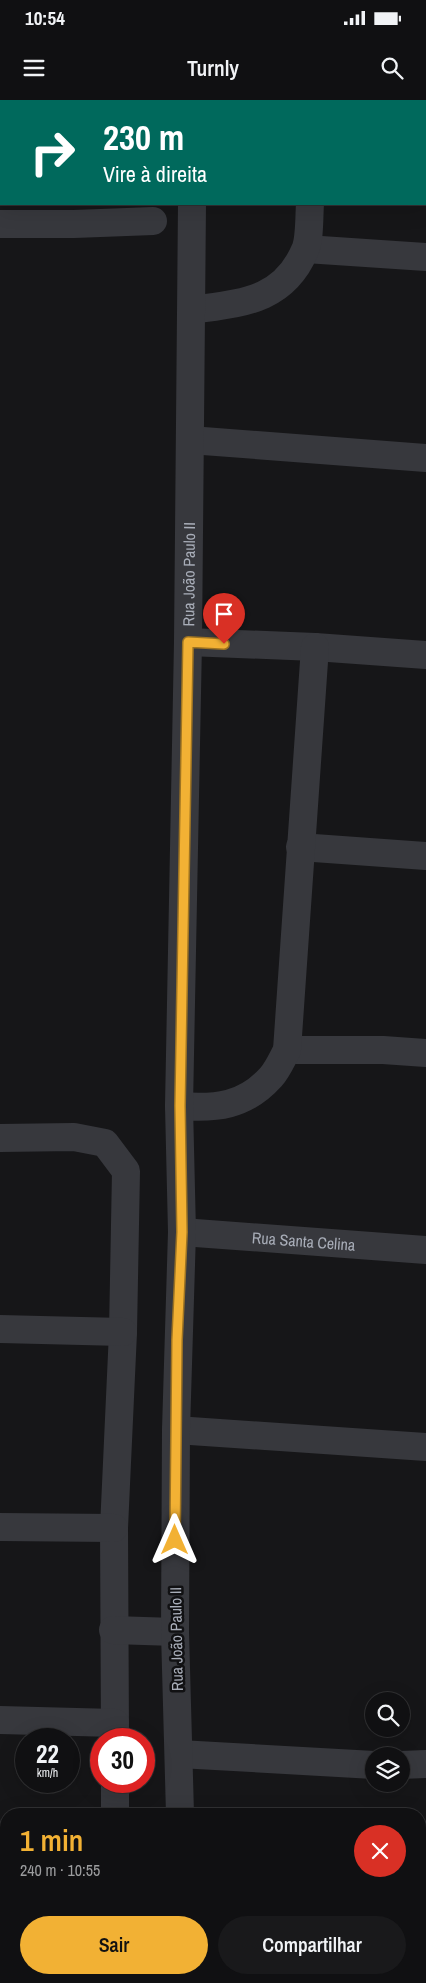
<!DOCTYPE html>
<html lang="pt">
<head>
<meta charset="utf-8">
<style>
  :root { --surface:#101012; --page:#19191b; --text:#f1f3f6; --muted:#9c9d9f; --line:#303032; --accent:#f2b134 }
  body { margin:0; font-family:"Archivo Narrow",sans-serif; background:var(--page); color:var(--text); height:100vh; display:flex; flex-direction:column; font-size:19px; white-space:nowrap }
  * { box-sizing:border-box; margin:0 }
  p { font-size:16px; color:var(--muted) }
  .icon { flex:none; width:28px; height:28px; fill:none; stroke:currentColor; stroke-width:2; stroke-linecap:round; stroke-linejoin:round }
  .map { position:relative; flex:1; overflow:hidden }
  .details { position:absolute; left:0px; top:1708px; width:426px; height:176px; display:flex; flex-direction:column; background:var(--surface); border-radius:20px 20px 0 0; box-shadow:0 5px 20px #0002,0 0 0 1px var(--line) }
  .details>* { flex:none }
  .banner { position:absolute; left:0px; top:0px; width:426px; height:105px; box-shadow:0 5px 20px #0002,0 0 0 1px var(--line); background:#00695c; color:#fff; overflow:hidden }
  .tools { position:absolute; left:365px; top:1592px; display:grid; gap:10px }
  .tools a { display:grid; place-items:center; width:45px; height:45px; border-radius:50%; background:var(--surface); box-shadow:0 5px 20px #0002,0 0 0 1px var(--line); font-size:25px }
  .speed { position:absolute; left:15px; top:1628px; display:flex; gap:10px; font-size:25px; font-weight:700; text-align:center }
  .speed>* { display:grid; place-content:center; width:65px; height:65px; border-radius:50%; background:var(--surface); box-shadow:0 5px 20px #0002,0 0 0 1px var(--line); line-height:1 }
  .speed small { font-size:12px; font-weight:400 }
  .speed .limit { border:8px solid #d22; background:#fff; color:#111 }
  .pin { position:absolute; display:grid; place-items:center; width:42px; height:42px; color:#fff; margin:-51px -21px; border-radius:50% 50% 50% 0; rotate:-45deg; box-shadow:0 0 5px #0007 }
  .pin .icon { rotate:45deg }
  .me { position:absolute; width:55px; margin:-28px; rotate:0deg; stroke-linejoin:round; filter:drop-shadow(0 0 4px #0008) }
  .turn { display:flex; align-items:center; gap:18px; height:105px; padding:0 20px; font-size:22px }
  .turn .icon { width:65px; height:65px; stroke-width:2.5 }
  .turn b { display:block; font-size:35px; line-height:42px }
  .round { display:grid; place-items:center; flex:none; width:52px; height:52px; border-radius:26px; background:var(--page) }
  .overview { display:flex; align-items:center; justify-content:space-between; height:85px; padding:0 20px }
  h1 { font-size:30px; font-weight:600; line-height:38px; color:var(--accent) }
  .primary-button { display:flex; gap:10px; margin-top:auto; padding:10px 20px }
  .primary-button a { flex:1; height:58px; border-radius:30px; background:var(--accent); color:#111; font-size:20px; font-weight:600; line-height:58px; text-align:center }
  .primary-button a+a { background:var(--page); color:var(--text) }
  .status { display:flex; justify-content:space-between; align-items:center; height:35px; padding:0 25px; background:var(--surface); direction:ltr }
  .status svg { height:14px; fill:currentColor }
  header { display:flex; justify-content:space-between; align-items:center; height:65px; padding:0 20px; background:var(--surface); font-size:22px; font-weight:600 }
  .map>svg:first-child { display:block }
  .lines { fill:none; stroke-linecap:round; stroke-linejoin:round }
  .minor { stroke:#37383d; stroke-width:28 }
  .route-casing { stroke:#9d7322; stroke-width:12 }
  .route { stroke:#f2b134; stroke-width:9 }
  .labels { text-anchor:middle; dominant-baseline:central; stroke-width:5; stroke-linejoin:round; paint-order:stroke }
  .street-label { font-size:16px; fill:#a8adb8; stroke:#111113 }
</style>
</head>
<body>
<div class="status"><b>10:54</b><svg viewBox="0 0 49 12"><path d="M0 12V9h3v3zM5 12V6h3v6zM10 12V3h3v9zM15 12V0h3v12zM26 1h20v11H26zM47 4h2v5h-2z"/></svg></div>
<header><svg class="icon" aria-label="menu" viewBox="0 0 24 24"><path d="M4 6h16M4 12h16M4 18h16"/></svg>Turnly<svg class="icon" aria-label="search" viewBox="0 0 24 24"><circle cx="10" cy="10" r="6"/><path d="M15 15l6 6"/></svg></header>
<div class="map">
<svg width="426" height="1883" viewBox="0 0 426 1883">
  <rect width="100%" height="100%" fill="#161618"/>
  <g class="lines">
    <g class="minor">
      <path d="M192,1V0"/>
      <path d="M319,1V0"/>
      <path d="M0,32L1,0"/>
      <path d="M0,124H74L153,121"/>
      <path d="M306,149L426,157"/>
      <path d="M192,210C240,203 283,202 305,150C310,139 309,116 310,104"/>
      <path d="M190,340L426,358"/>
      <path d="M188,542L315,547L426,555"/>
      <path d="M300,747L426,756"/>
      <path d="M287,950H383L426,953"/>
      <path d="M179,1006C216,1009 245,1006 271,977C278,969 282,959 287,950L315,547"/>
      <path d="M0,1038L74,1037L105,1043L126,1071L123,1232L114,1428L115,1639"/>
      <path id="s1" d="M182,1132L426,1150"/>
      <path d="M0,1229L123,1232"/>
      <path d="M176,1330L426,1347"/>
      <path d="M0,1427L114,1428"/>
      <path d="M113,1530L175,1532"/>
      <path d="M0,1620L115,1623"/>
      <path d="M179,1654L374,1665"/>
      <path d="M401,1665L426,1664"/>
      <path d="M115,1681V1714"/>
      <path id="s2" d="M180,1714L175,1532L176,1330L182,1132L179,1006L188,542L192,104"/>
      <path d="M420,1777H426"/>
      <path d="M0,1809H6"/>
      <path d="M115,1883V1878"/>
      <path d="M176,1883V1878"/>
    </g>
  </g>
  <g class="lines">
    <defs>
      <path id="route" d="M175,1440L177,1240L182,1132L180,1006L188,542L224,544"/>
    </defs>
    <use href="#route" class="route-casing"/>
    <use href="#route" class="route"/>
  </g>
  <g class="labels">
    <g class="street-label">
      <text stroke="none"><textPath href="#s2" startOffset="1240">Rua João Paulo II</textPath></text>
      <text stroke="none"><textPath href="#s1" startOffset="122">Rua Santa Celina</textPath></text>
      <text transform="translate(176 1539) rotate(-91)">Rua João Paulo II</text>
    </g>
  </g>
</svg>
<div class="tools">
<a><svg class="icon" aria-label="search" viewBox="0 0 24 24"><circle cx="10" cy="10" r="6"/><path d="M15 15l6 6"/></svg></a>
<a><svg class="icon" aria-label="layers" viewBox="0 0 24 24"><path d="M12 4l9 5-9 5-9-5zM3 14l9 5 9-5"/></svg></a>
</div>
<div class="speed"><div>22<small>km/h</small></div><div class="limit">30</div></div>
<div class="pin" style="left:224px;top:544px;background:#d93025"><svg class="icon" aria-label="arrive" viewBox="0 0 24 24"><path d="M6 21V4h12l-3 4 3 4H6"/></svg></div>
<svg class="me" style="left:175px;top:1440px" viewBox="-20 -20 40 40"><path d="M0-17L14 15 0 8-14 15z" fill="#f2b134" stroke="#fff" stroke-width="4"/></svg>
<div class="banner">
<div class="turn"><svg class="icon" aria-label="right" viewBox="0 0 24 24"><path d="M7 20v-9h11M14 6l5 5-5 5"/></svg><div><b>230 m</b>Vire à direita</div></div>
</div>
<section class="details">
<div class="overview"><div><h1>1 min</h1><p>240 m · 10:55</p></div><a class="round" style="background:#d93025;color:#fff"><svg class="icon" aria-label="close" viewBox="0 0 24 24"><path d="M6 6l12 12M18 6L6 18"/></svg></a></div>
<div class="primary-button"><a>Sair</a><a>Compartilhar</a></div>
</section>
</div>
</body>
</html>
